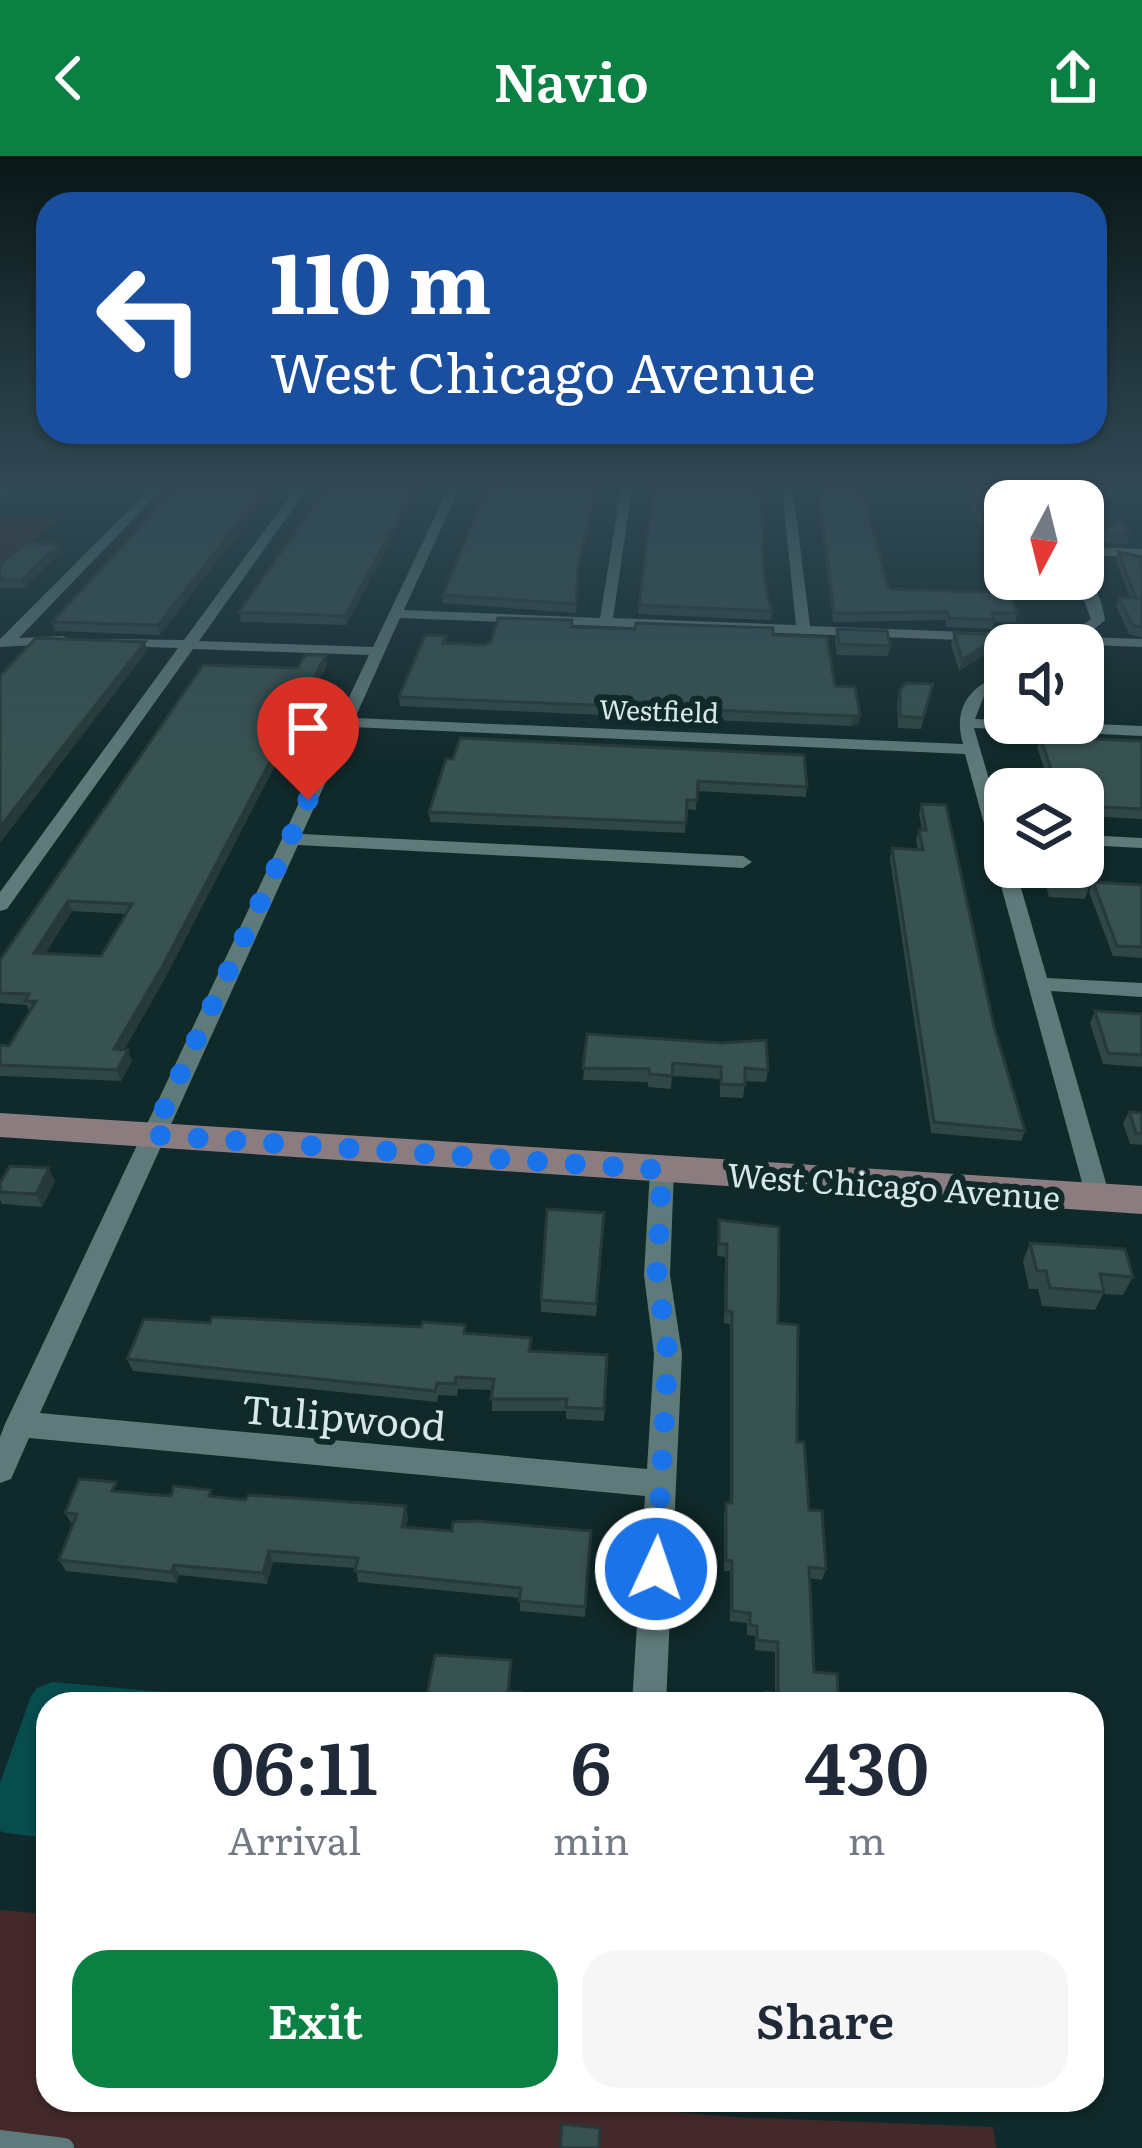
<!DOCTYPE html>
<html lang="en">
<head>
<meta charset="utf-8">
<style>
  :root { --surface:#fff; --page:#f6f6f7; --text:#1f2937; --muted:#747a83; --accent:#0b8043 }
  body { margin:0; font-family:Literata,serif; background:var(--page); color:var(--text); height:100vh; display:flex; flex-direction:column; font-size:45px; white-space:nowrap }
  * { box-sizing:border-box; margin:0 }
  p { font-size:39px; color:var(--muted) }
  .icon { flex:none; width:66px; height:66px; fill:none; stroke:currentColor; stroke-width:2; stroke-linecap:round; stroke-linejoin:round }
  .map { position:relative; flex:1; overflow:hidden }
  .sheet { position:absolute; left:36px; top:1536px; width:1068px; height:420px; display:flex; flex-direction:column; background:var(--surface); border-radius:36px; box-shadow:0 3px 9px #0004 }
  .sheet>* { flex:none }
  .guide { position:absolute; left:36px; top:36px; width:1071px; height:252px; border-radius:36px; box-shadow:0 3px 9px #0004; background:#1a4fa0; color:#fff; overflow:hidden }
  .needle { width:78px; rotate:187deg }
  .fabs { position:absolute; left:984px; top:324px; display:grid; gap:24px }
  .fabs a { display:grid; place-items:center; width:120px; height:120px; border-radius:24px; background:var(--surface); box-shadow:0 3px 9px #0004; font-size:60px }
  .pin { position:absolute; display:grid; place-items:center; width:102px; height:102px; color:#fff; margin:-123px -51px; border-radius:50% 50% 50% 0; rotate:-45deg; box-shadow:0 0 12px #0007 }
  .pin .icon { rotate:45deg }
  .me { position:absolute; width:132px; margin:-66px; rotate:3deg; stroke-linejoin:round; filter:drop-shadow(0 0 9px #0008) }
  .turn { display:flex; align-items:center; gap:42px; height:252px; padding:0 36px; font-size:54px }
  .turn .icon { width:156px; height:156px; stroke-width:2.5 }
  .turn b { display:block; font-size:84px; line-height:102px }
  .eta { display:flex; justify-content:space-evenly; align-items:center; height:204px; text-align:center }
  .eta b { font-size:72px; font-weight:600; line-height:84px }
  .action { display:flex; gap:24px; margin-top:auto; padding:24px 36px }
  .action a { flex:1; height:138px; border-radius:36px; background:var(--accent); color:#fff; font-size:48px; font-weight:600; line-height:138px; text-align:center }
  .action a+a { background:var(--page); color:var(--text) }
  header { display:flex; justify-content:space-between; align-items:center; height:156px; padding:0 36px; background:var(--accent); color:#fff; font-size:54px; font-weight:600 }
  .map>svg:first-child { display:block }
  .green { fill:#44292b }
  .water { fill:#074d4e }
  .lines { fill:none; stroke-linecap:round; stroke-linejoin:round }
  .lane { stroke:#5f7a7a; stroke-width:20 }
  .street { fill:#5f7a7a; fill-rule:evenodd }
  .secondary { fill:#8b7c80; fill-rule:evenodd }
  .wall { fill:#304747; fill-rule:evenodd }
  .shaded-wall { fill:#273939 }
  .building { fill:#385252; stroke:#273939; stroke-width:3; fill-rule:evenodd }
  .route { stroke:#1a73e8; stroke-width:21; stroke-dasharray:0 37.8 }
  .labels { text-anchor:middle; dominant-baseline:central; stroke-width:12; stroke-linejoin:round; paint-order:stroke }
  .far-street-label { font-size:27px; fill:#d7e6e6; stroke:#10292a }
  .street-label { font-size:33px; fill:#d7e6e6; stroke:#10292a }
  .near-street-label { font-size:39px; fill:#d7e6e6; stroke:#10292a }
</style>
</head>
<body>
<header><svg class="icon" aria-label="back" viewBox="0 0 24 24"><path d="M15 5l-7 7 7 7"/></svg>Navio<svg class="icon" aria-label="share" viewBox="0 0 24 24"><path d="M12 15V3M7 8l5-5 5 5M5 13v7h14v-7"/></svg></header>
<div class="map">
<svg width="1142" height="1992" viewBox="0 0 1142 1992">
  <rect width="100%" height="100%" fill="#10292a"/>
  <g class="green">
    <path d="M0,359L59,361L0,415Z"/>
    <path d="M0,1754L48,1758V1944H532L734,1961L993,1971L996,1992H0Z"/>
  </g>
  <path class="water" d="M52,1526L300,1548H48V1682L6,1677L0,1675V1627L31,1540L37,1532Z"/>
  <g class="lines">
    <path class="lane" d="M0,1984L64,1992"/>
    <g class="street">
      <path d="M13,333L0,342L1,333Z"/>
      <path d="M150,333H162L19,482L63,480L70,484L68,487L0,491V483Z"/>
      <path d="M295,333H307L199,485L373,491L448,333H459L404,454L600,462L621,333H632L613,462L796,469L782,333H793L810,470L1068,480L1091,463L1076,423H1083V419C1096,426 1103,449 1105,464L1085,481L1142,483V491L400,462L355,562L963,588C952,550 971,530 1005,516V527L984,540L975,563L1142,570V580L974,572L1005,678V711H1015L1047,822L1142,827V841L1051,835L1110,1041L1107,1048H1089L1086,1041L965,598L351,571L302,678L743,700L752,706L743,712L298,689L40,1257L647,1313L654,1198L644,1119L650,1014L653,1008H671L674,1014L670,1119L682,1198L666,1548H632L645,1340L29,1282L11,1323L0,1327V1281L5,1268L369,499L193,493L7,753L0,755V736L178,492L116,490L111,489V483L184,484Z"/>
      <path d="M1030,333H1041L1049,345H1037Z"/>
      <path d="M1083,391L1142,393V401L1083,399Z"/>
      <path d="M1083,679L1142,682V692L1083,689Z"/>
    </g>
    <path class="secondary" d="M0,957L1142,1030V1058L0,981Z"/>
  </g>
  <g class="wall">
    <path d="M175,333L160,479L55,475L52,466Z"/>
    <path d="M325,333H419L346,469L241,466L239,456Z"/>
    <path d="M817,333H861L889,433L1018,457L1015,466H994L992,473L947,471L945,464L833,466Z"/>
    <path d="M973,333H1000L1005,347V369L980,368L971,347L973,338H975Z"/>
    <path d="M1106,373L1130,378L1127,388L1106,387L1103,383Z"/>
    <path d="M61,395L24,432H0V409Z"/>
    <path d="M1118,396L1142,401V482L1129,478L1116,450L1119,441H1130L1116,405Z"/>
    <path d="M764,417L768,442L772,455L771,464L638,458L639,449Z"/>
    <path d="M578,419L576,457L443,447V439Z"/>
    <path d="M572,471L773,479L835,530L860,559L859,568L851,570L400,550L399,541L446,480V487L484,489Z"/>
    <path d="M837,473L890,490L888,500L837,499L835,484Z"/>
    <path d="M954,477L998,490L959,515L951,488Z"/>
    <path d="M326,499L327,509L164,824L124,894L132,905L121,925L0,920V889L9,890L29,855L27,849L0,847V804L298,512ZM72,755L126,758L101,800L45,798Z"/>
    <path d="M933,528L921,573L898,572L897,545L900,534Z"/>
    <path d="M1040,581L1142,585V663L1083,660V633H1051L1037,591Z"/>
    <path d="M446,603L807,631L806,641L697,635L696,654L686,653L685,677L430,666L429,656Z"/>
    <path d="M921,648L994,871L1025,975L1021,985L931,977L890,703L892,692L918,694L916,684L919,674H922L919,658Z"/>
    <path d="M1041,711H1083L1089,731L1085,743L1049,741Z"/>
    <path d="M1093,726L1142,729V802L1113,800L1089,736Z"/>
    <path d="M1095,855L1142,858V911L1103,908L1090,867Z"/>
    <path d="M587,878L768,914L766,926L745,925L743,942L720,941V923L672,920L671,933L648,931V926L583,924Z"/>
    <path d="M1129,956L1142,957V989L1130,988L1123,967Z"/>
    <path d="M55,1025L42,1051L2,1048L0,1044V1027Z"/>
    <path d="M719,1064L778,1167L809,1354L826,1413L822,1424L809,1422L814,1516L839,1548H762L765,1536L775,1537V1496L755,1494V1480L747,1479V1467L730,1465V1415H724V1358L726,1347H730V1168L724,1167L725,1101L717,1100Z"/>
    <path d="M604,1069L596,1160L541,1156V1144Z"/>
    <path d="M1030,1087L1133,1121L1123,1139L1103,1138L1095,1154L1042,1150L1038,1133H1029L1023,1105Z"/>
    <path d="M210,1167L421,1171L465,1169L466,1177L531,1195L607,1199L604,1265L566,1263V1255H492V1234L458,1233L457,1240L438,1239L437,1246L133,1215L127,1203Z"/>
    <path d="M121,1336L406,1350L408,1362L406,1371L452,1375H591L585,1461L520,1455V1442L358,1426L356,1412L273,1406L267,1428L179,1419L177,1427L66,1415L59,1404L72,1368L65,1357Z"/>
  </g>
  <g class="shaded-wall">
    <path d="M265,333H273L160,479L158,469Z"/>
    <path d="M414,333H419L346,469L345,460Z"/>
    <path d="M597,333H598L578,419L576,457L578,411Z"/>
    <path d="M58,388L61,395L24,432L22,424Z"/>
    <path d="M1001,479L998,490L959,515L962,504Z"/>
    <path d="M145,486L147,495L0,687V671Z"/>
    <path d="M326,499L327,509L164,824L118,904L114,893Z"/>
    <path d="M860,559L859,568L851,570L853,560Z"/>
    <path d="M68,745L72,755L38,808L34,797Z"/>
    <path d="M128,894L132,905L121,925L117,914Z"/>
    <path d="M49,1012L55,1025L42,1051L36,1038Z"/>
    <path d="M406,1350L408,1362L404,1382L402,1371Z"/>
    <path d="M269,1395L273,1406L267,1428L263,1417Z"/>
    <path d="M174,1409L179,1419L177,1427L171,1416Z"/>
  </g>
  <g class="building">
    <path d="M175,333H265L158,469L52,466Z"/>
    <path d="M325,333H414L345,460L239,456Z"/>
    <path d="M486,333H597L578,411L576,448L443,439Z"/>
    <path d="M653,333H761L764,417L768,442L772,455L639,449Z"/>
    <path d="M819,333H861L889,433L1010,437L1018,457H992L994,464L949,462L947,456L834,457Z"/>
    <path d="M979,333H1000L1005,347V359L982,358L973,338H982Z"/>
    <path d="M1121,364L1130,378H1109L1106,373Z"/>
    <path d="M25,387L58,388L22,424H0V409Z"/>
    <path d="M1118,396L1142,401V472L1132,469L1119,441L1136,442Z"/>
    <path d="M498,462L572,464L571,471L635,473L636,467L773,472V479L827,481L835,530L855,531L860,559L853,560L399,541L425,479L446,480L443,487L484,489L491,486Z"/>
    <path d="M837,473L887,475L890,490L839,488Z"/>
    <path d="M954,477L1001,479L962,504Z"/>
    <path d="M36,482L145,486L0,671V520Z"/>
    <path d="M305,499H326L161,813L114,893L128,894L117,914L0,909V889L9,890L36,845H25L29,838L0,837V804L203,509L298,512ZM68,745L132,748L101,800L34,797Z"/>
    <path d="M906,527L933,528L923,562L900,560V534Z"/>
    <path d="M1040,581L1142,585V653L1083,650V633H1058Z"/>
    <path d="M460,582L804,599L807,631L698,625L697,644H687L686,667L429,656L446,603H453Z"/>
    <path d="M921,648L946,649L994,871L1025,975L934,966L892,692L923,694L919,674H926Z"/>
    <path d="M1048,711H1083L1089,731L1054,729Z"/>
    <path d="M1093,726L1142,729V791L1117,790Z"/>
    <path d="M1095,855L1142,858V899L1108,897Z"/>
    <path d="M587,878L721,887L766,884L768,914L745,912V929L721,928V911L673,907L672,920L649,918V913L583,912Z"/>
    <path d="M1129,956L1142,957V978L1136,977Z"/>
    <path d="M10,1010L49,1012L36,1038L0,1036V1027Z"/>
    <path d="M547,1053L604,1057L596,1148L541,1144Z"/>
    <path d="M719,1064L779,1071L778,1167L798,1169L797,1286H804L809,1354L822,1355L826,1413L809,1411L814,1516L837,1518L839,1548H765V1536L778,1537V1486L757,1484V1470L750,1469V1457L732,1455V1405L726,1404V1347H732V1156L726,1155L727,1088H719Z"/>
    <path d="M1030,1087L1125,1093L1133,1121L1100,1118L1104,1136L1050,1132L1046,1115H1037Z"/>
    <path d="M212,1161L421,1171L423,1166L465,1169L464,1177L531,1182L529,1195L607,1199L604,1253L566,1251L567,1243H491L494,1223L456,1221L455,1228L437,1227L435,1235L127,1203L144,1163L210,1167Z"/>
    <path d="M79,1323L116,1326L112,1335L145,1338L171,1340L174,1330L211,1334L209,1340L245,1344L249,1339L406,1350L402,1371L452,1375L453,1366L476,1365L591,1375L585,1451L519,1445L521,1432L355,1415L358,1402L269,1395L263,1417L174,1409L171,1416L59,1404L77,1358L65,1357Z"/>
    <path d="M435,1499L511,1504L508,1535L520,1536L519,1548H425Z"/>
    <path d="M562,1968L600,1972L599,1992H560Z"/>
  </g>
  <linearGradient id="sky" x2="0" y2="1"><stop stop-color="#091717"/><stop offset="0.54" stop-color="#314955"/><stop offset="1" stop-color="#314955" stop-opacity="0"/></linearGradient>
  <rect width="1142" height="612" fill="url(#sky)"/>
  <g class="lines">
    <path class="route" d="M308,644L152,979L662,1014L657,1119L668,1198L656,1413"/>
  </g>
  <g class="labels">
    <g class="far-street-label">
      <text transform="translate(659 553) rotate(2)">Westfield</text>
    </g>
    <g class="street-label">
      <text transform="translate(894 1028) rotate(4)">West Chicago Avenue</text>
    </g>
    <g class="near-street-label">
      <text transform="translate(344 1259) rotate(5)">Tulipwood</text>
    </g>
  </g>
</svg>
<div class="fabs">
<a><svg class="needle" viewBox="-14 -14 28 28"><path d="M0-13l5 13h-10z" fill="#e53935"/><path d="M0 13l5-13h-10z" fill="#747a83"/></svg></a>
<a><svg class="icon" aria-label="sound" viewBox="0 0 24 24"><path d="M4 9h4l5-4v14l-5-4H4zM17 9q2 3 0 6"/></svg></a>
<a><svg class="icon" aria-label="layers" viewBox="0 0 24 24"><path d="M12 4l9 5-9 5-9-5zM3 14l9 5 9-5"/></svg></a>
</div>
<div class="pin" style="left:308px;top:644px;background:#d93025"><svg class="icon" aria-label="arrive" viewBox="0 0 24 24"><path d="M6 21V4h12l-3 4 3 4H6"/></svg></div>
<svg class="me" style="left:656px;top:1413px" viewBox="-20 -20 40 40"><circle r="17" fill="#1a73e8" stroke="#fff" stroke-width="3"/><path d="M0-11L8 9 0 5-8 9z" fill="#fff"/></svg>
<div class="guide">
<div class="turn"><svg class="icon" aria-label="left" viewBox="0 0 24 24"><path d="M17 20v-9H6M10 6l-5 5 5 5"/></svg><div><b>110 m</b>West Chicago Avenue</div></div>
</div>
<section class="sheet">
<div class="eta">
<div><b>06:11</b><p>Arrival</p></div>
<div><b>6</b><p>min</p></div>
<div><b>430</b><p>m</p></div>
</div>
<div class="action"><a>Exit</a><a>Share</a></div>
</section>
</div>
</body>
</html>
